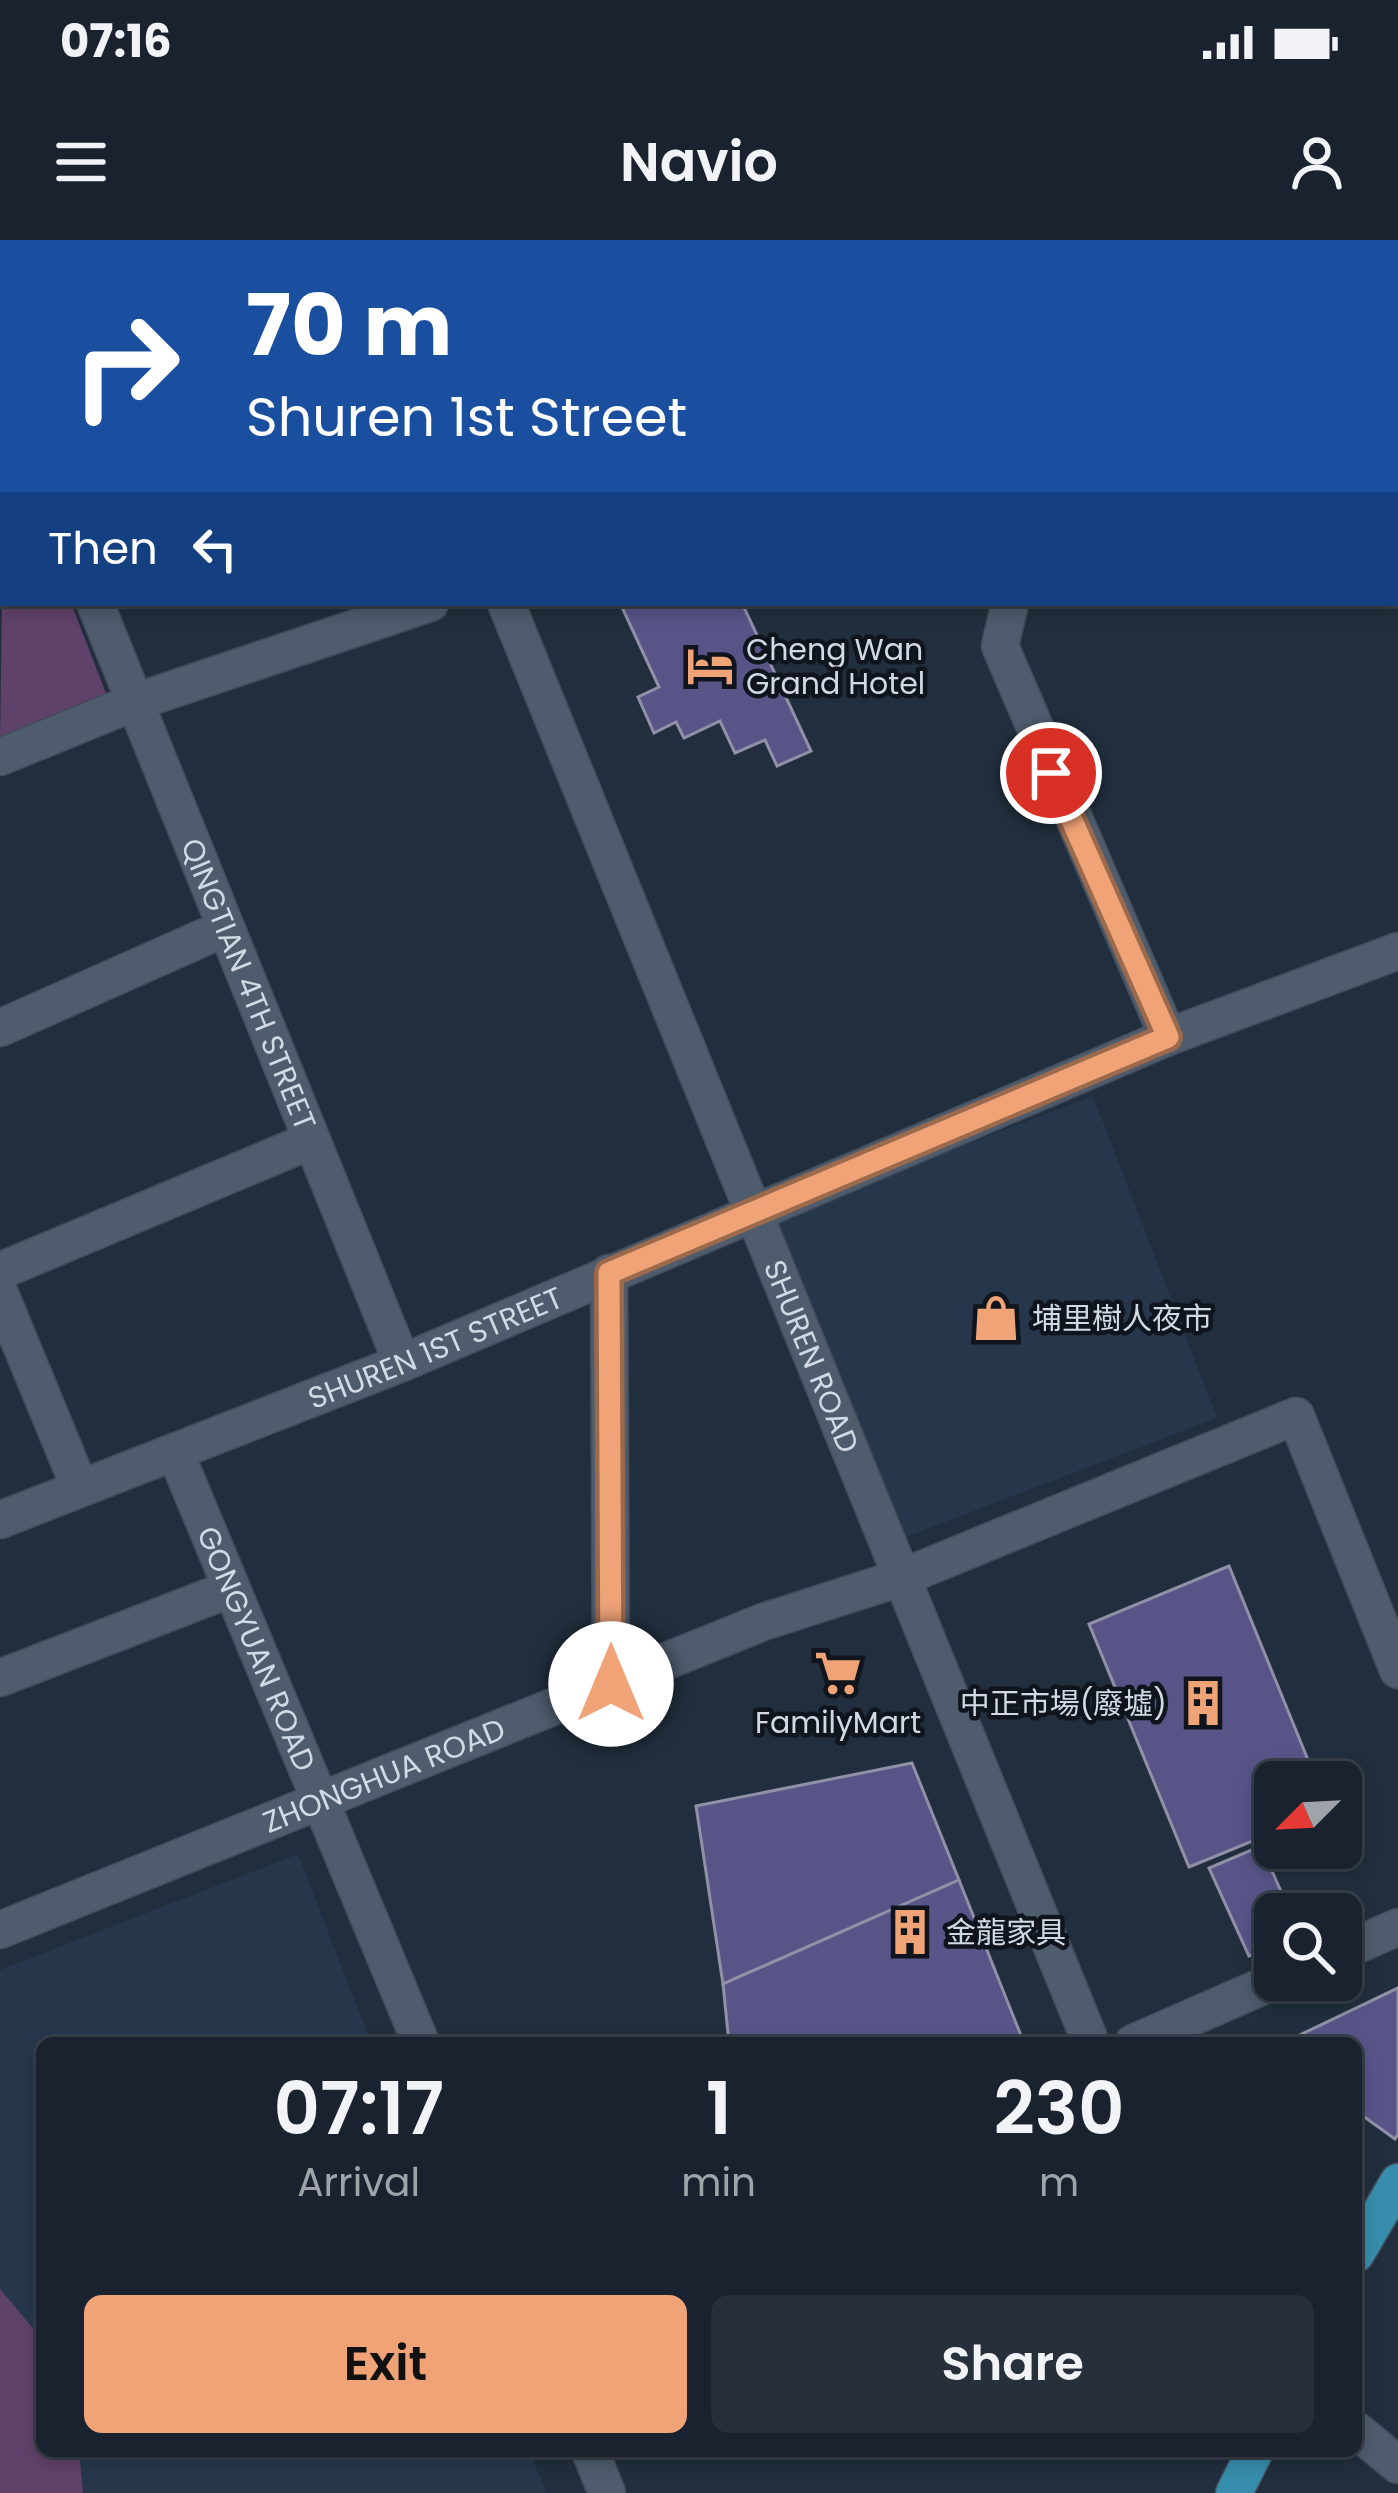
<!DOCTYPE html>
<html lang="en">
<head>
<meta charset="utf-8">
<style>
  :root { --surface:#19222e; --page:#262f3a; --text:#f1f3f6; --muted:#9fa4aa; --line:#373f4a; --accent:#efa377 }
  body { margin:0; font-family:Poppins,"Noto Sans TC",sans-serif; background:var(--page); color:var(--text); height:100vh; display:flex; flex-direction:column; font-size:45px; white-space:nowrap }
  * { box-sizing:border-box; margin:0 }
  p { font-size:39px; color:var(--muted) }
  .icon { flex:none; width:66px; height:66px; fill:none; stroke:currentColor; stroke-width:2; stroke-linecap:round; stroke-linejoin:round }
  .map { position:relative; flex:1; overflow:hidden }
  .details { position:absolute; left:36px; top:1797px; width:1326px; height:420px; display:flex; flex-direction:column; background:var(--surface); border-radius:18px; box-shadow:0 6px 18px #0003,0 0 0 3px var(--line) }
  .details>* { flex:none }
  .banner { position:absolute; left:0px; top:0px; width:1398px; height:366px; box-shadow:0 6px 18px #0003,0 0 0 3px var(--line); background:#1a4fa0; color:#fff; overflow:hidden }
  .needle { width:78px; rotate:246deg }
  .fabs { position:absolute; left:1254px; top:1521px; display:grid; gap:24px }
  .fabs a { display:grid; place-items:center; width:108px; height:108px; border-radius:18px; background:var(--surface); box-shadow:0 6px 18px #0003,0 0 0 3px var(--line); font-size:60px }
  .pin { position:absolute; display:grid; place-items:center; width:102px; height:102px; color:#fff; margin:-51px; border:6px solid #fff; border-radius:50%; box-shadow:0 3px 12px #0007 }
  .me { position:absolute; width:132px; margin:-66px; rotate:0deg; stroke-linejoin:round; filter:drop-shadow(0 0 9px #0008) }
  .turn { display:flex; align-items:center; gap:42px; height:252px; padding:0 48px; font-size:54px }
  .turn .icon { width:156px; height:156px; stroke-width:2.5 }
  .turn b { display:block; font-size:84px; line-height:102px }
  .then { display:flex; align-items:center; height:114px; padding:0 48px; background:#0003; gap:24px; font-size:45px }
  .eta { display:flex; justify-content:space-evenly; align-items:center; height:204px; text-align:center }
  .eta b { font-size:72px; font-weight:600; line-height:84px }
  .primary-button { display:flex; gap:24px; margin-top:auto; padding:24px 48px }
  .primary-button a { flex:1; height:138px; border-radius:18px; background:var(--accent); color:#111; font-size:48px; font-weight:600; line-height:138px; text-align:center }
  .primary-button a+a { background:var(--page); color:var(--text) }
  .status { display:flex; justify-content:space-between; align-items:center; height:84px; padding:0 60px; background:var(--surface); direction:ltr }
  .status svg { height:33px; fill:currentColor }
  header { display:flex; justify-content:space-between; align-items:center; height:156px; padding:0 48px; background:var(--surface); font-size:54px; font-weight:600 }
  .map>svg:first-child { display:block }
  .built { fill:#26374c }
  .green { fill:#5f4269 }
  .building { fill:#585488; stroke:#9090a7; stroke-width:3 }
  .lines { fill:none; stroke-linecap:round; stroke-linejoin:round }
  .minor-casing { stroke:#424c5a; stroke-width:39 }
  .major-casing { stroke:#424c5a; stroke-width:39 }
  .minor { stroke:#4e5c6d; stroke-width:36 }
  .major { stroke:#378dac; stroke-width:36 }
  .route-casing { stroke:#9b6a4d; stroke-width:30 }
  .route { stroke:#efa377; stroke-width:21 }
  .labels { text-anchor:middle; dominant-baseline:central; stroke-width:9; stroke-linejoin:round; paint-order:stroke }
  .poi-label { font-size:30px; fill:#d1dae4; stroke:#10151d; text-anchor:start }
  .street-label { font-size:30px; fill:#d1dae4; stroke:#10151d }
</style>
</head>
<body>
<div class="status"><b>07:16</b><svg viewBox="0 0 49 12"><path d="M0 12V9h3v3zM5 12V6h3v6zM10 12V3h3v9zM15 12V0h3v12zM26 1h20v11H26zM47 4h2v5h-2z"/></svg></div>
<header><svg class="icon" aria-label="menu" viewBox="0 0 24 24"><path d="M4 6h16M4 12h16M4 18h16"/></svg>Navio<svg class="icon" aria-label="person" viewBox="0 0 24 24"><circle cx="12" cy="8" r="4"/><path d="M4 21q1-7 8-7t8 7"/></svg></header>
<div class="map">
<svg width="1398" height="2253" viewBox="0 0 1398 2253">
  <rect width="100%" height="100%" fill="#212e3d"/>
  <g class="built">
    <path d="M1093,856L1217,1178L898,1300L775,977Z"/>
    <path d="M298,1614L371,1803H42V2211H530L546,2253H0V1730Z"/>
  </g>
  <g class="green">
    <path d="M3,277V363H71L109,461L0,505Z"/>
    <path d="M0,2049L42,2099V2211H79L83,2253H0Z"/>
  </g>
  <g class="building">
    <path d="M620,363H742L811,511L777,526L765,500L735,513L720,481L684,498L676,482L654,493L638,457L659,447Z"/>
    <path d="M1229,1326L1317,1542H1275V1592L1189,1627L1089,1384Z"/>
    <path d="M912,1523L959,1640L723,1744L696,1566Z"/>
    <path d="M1261,1606L1291,1674H1275V1704L1249,1716L1209,1628Z"/>
    <path d="M959,1640L1024,1803H729L723,1744Z"/>
    <path d="M1398,1748V1894L1395,1899L1363,1876L1356,1879V1803H1283Z"/>
  </g>
  <g class="lines">
    <defs>
      <g id="minor">
        <path d="M360,0L361,3"/>
        <path d="M752,0V3"/>
        <path d="M1306,3L1313,0"/>
        <path d="M0,130L3,137"/>
        <path d="M0,264L3,263"/>
        <path d="M1395,348L1398,349"/>
        <path id="s1" d="M95,363L402,1123"/>
        <path id="s2" d="M506,363L1091,1803"/>
        <path d="M1010,363L1000,406L1168,797"/>
        <path d="M0,517L135,462L430,363"/>
        <path d="M0,788L225,688"/>
        <path d="M0,1031L310,901"/>
        <path d="M609,1033L611,1444"/>
        <path d="M0,1054L80,1248"/>
        <path id="s3" d="M175,1212L421,1803"/>
        <path id="s4" d="M0,1280L402,1123L1168,797L1398,711"/>
        <path d="M0,1438L230,1349"/>
        <path id="s5" d="M0,1690L763,1382L903,1337L1296,1176L1398,1430"/>
        <path d="M1341,1712L1398,1687"/>
        <path d="M1133,1803L1277,1740"/>
        <path d="M1356,2190L1398,2225"/>
        <path d="M590,2211L607,2253"/>
      </g>
      <g id="major">
        <path d="M1356,2014L1398,1942"/>
        <path d="M1234,2253L1255,2211"/>
      </g>
    </defs>
    <use href="#minor" class="minor-casing"/>
    <use href="#major" class="major-casing"/>
    <use href="#minor" class="minor"/>
    <use href="#major" class="major"/>
  </g>
  <g class="lines">
    <defs>
      <path id="route" d="M611,1444L609,1033L1168,797L1051,533"/>
    </defs>
    <use href="#route" class="route-casing"/>
    <use href="#route" class="route"/>
  </g>
  <defs>
    <symbol id="hotel-bare" viewBox="-9 -9 18 18"><path d="M-6-4.5h1.5V1H6V5H4.5V3h-9V5H-6ZM-4 0a1.8 1.8 0 1 1 3.6 0ZM.5 0V-2.5h3Q6-2.5 6 0Z" fill="#efa377" stroke="#10151d" stroke-width="2.5" paint-order="stroke"/></symbol>
    <symbol id="shop-bare" viewBox="-9 -9 18 18"><path d="M-5-2.5h2.3a2.7 3.5 0 0 1 5.4 0H5L5.5 6h-11ZM-1.5-2.5h3a1.5 2.3 0 0 0-3 0Z" fill="#efa377" stroke="#10151d" stroke-width="2.5" paint-order="stroke"/></symbol>
    <symbol id="supermarket-bare" viewBox="-9 -9 18 18"><path d="M-6-5.5h2.5l.6 2H6L4.5 2H-2.5L-4.4-4H-6ZM-1.5 3.2a1.3 1.3 0 1 0 .1 0ZM3 3.2a1.3 1.3 0 1 0 .1 0Z" fill="#efa377" stroke="#10151d" stroke-width="2.5" paint-order="stroke"/></symbol>
    <symbol id="building-bare" viewBox="-9 -9 18 18"><path d="M-4-6H4V6H1V3H-1V6H-4ZM-2.5-4.3h1.7v1.8h-1.7ZM.8-4.3h1.7v1.8H.8ZM-2.5-1h1.7V.8h-1.7ZM.8-1h1.7V.8H.8Z" fill="#efa377" stroke="#10151d" stroke-width="2.5" paint-order="stroke"/></symbol>
  </defs>
  <g fill-rule="evenodd">
    <use href="#hotel-bare" x="677" y="393" width="66" height="66"/>
    <use href="#shop-bare" x="963" y="1045" width="66" height="66"/>
    <use href="#supermarket-bare" x="805" y="1400" width="66" height="66"/>
    <use href="#building-bare" x="1170" y="1430" width="66" height="66"/>
    <use href="#building-bare" x="877" y="1659" width="66" height="66"/>
  </g>
  <g class="labels">
    <g class="poi-label">
      <text x="746" y="409">Cheng Wan<tspan x="746" dy="34">Grand Hotel</tspan></text>
      <text x="1032" y="1078">埔里樹人夜市</text>
      <text x="1167" y="1463" text-anchor="end">中正市場(廢墟)</text>
      <text x="838" y="1482" text-anchor="middle">FamilyMart</text>
      <text x="946" y="1692">金龍家具</text>
    </g>
    <g class="street-label">
      <text stroke="none"><textPath href="#s1" startOffset="411">QINGTIAN 4TH STREET</textPath></text>
      <text stroke="none"><textPath href="#s4" startOffset="468">SHUREN 1ST STREET</textPath></text>
      <text stroke="none"><textPath href="#s2" startOffset="813">SHUREN ROAD</textPath></text>
      <text stroke="none"><textPath href="#s3" startOffset="213">GONGYUAN ROAD</textPath></text>
      <text stroke="none"><textPath href="#s5" startOffset="414">ZHONGHUA ROAD</textPath></text>
    </g>
  </g>
</svg>
<div class="fabs">
<a><svg class="needle" viewBox="-14 -14 28 28"><path d="M0-13l5 13h-10z" fill="#e53935"/><path d="M0 13l5-13h-10z" fill="#9fa4aa"/></svg></a>
<a><svg class="icon" aria-label="search" viewBox="0 0 24 24"><circle cx="10" cy="10" r="6"/><path d="M15 15l6 6"/></svg></a>
</div>
<div class="pin" style="left:1051px;top:533px;background:#d93025"><svg class="icon" aria-label="arrive" viewBox="0 0 24 24"><path d="M6 21V4h12l-3 4 3 4H6"/></svg></div>
<svg class="me" style="left:611px;top:1444px" viewBox="-20 -20 40 40"><circle r="19" fill="#fff"/><path d="M0-13L10 11 0 6-10 11z" fill="#efa377"/></svg>
<div class="banner">
<div class="turn"><svg class="icon" aria-label="right" viewBox="0 0 24 24"><path d="M7 20v-9h11M14 6l5 5-5 5"/></svg><div><b>70 m</b>Shuren 1st Street</div></div>
<div class="then">Then<svg class="icon" aria-label="left" viewBox="0 0 24 24"><path d="M17 20v-9H6M10 6l-5 5 5 5"/></svg></div>
</div>
<section class="details">
<div class="eta">
<div><b>07:17</b><p>Arrival</p></div>
<div><b>1</b><p>min</p></div>
<div><b>230</b><p>m</p></div>
</div>
<div class="primary-button"><a>Exit</a><a>Share</a></div>
</section>
</div>
</body>
</html>
